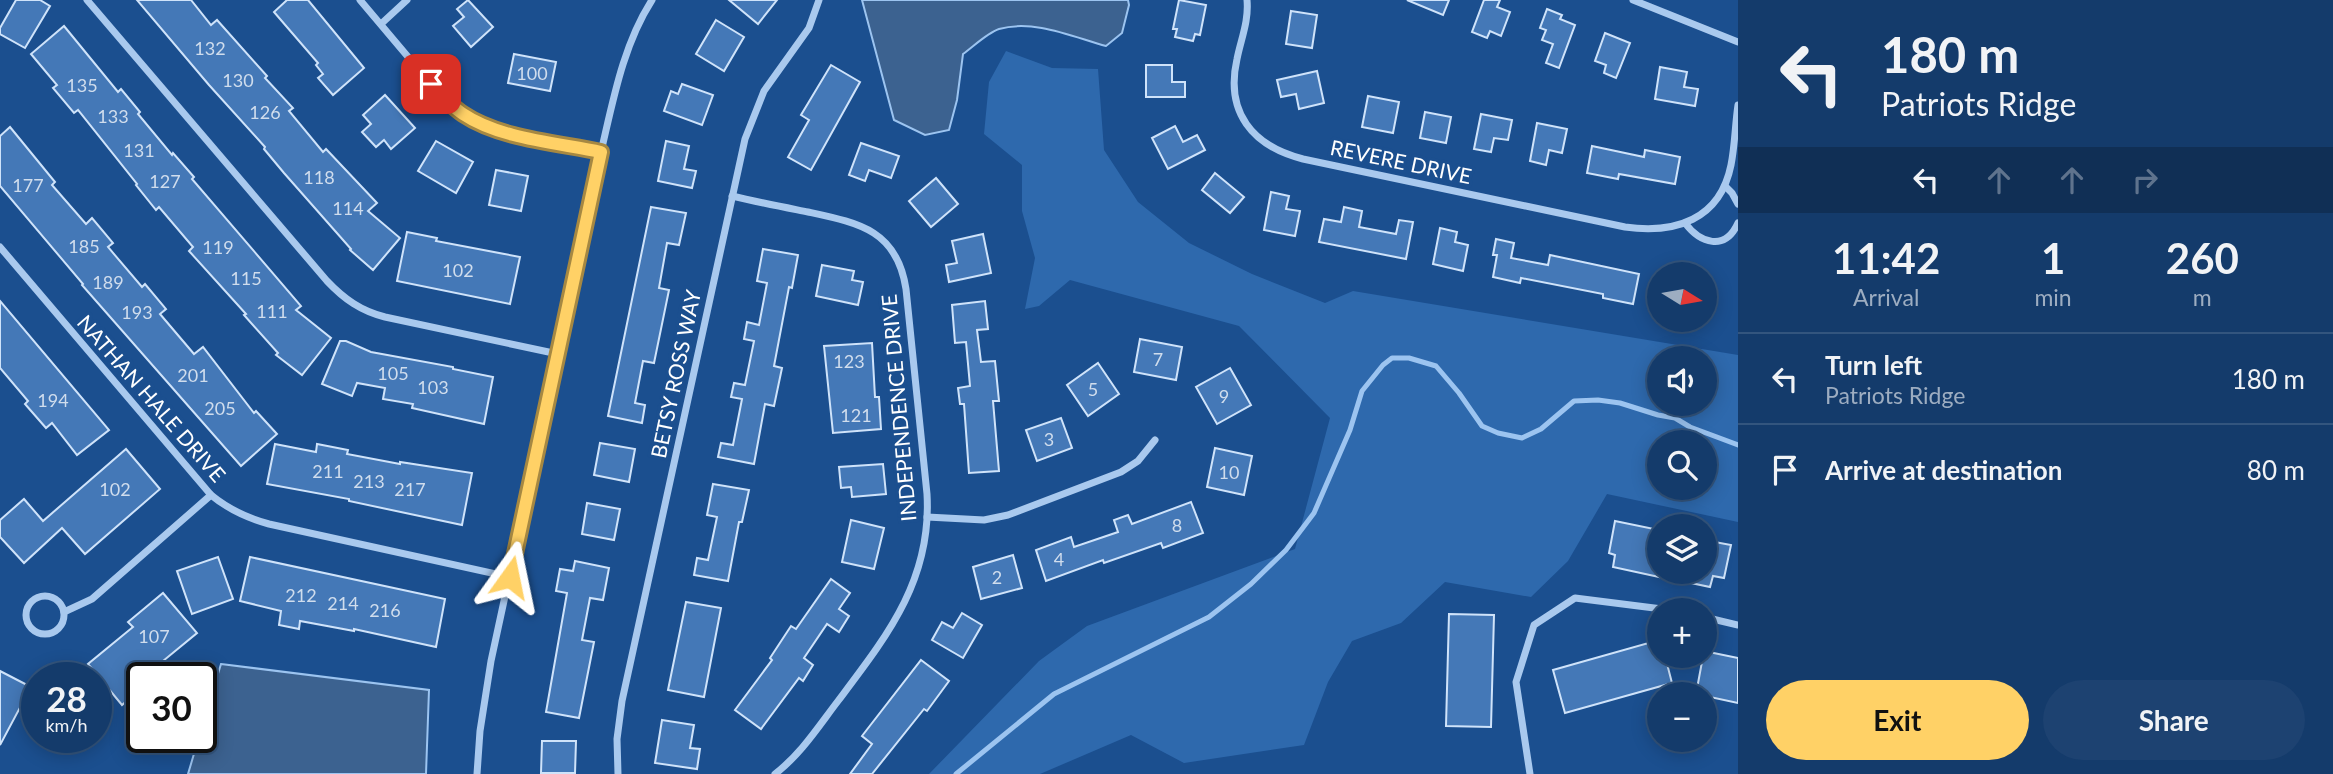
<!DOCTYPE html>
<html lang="en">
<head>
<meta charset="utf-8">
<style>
  :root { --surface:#143b6b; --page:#1d4271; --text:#f1f3f6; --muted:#9dadc1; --line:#33557e; --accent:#ffd166 }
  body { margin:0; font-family:Lato,sans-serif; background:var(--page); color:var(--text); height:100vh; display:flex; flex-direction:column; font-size:26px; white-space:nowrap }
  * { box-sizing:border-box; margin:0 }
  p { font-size:23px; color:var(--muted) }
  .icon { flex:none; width:38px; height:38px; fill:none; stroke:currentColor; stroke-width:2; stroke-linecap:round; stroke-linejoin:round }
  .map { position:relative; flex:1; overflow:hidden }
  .drawer { display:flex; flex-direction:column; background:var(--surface); width:595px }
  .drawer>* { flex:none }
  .banner { background:#143b6b; color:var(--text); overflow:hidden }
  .needle { width:46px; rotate:101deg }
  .controls { position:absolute; left:1647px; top:262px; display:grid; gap:14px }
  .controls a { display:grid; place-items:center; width:70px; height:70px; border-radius:50%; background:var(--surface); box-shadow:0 4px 18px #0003,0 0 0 2px var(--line); font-size:35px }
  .speed { position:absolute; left:21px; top:662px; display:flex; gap:14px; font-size:35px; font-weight:700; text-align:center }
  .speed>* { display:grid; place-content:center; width:91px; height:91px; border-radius:50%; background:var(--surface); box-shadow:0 4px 18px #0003,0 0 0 2px var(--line); line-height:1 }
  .speed small { font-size:18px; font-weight:400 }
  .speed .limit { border:4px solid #111; border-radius:10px; background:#fff; color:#111 }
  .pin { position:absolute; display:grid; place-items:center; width:60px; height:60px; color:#fff; margin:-30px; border-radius:14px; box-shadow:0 4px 10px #0006 }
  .me { position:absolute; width:77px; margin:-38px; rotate:12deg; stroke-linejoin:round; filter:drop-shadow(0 0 5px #0008) }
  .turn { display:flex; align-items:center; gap:24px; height:147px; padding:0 28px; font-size:32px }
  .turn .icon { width:91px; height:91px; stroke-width:2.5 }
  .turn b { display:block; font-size:49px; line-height:60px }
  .lanes { display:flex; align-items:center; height:66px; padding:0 28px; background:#0003; justify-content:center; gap:35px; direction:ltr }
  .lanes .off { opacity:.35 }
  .eta { display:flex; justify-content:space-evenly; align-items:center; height:119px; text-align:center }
  .eta b { font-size:42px; font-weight:700; line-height:49px }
  .cta { display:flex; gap:14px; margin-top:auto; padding:14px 28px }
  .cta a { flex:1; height:80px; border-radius:42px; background:var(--accent); color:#111; font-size:28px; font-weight:700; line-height:80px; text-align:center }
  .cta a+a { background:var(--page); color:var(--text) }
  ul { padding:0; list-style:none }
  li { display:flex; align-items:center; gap:21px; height:91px; padding:0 28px; border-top:2px solid var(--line) }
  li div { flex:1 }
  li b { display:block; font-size:26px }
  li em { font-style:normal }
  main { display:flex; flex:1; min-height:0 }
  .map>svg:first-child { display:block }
  .green { fill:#2e69ad; fill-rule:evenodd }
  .water { fill:#3c6290; stroke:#9cc4f0; stroke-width:2 }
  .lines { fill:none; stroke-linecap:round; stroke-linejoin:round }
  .stream { stroke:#9cc4f0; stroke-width:5 }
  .building { fill:#4478b7; stroke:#cfe3fa; stroke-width:2 }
  .minor { stroke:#a9c9ee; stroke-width:7 }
  .route-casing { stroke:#a68842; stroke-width:18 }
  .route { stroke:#ffd166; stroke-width:12 }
  .labels { text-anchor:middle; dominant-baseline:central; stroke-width:7; stroke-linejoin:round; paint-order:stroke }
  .number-label { font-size:18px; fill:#d0dded }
  .street-label { font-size:21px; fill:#fff; stroke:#1b4f8f }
</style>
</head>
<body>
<main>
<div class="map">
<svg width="1738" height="774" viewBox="0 0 1738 774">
  <rect width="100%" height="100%" fill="#1b4f8f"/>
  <path class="green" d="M1006,51L1052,68L1098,69L1104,150L1138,202L1189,243L1252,274L1325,303L1353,291L1738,355V522L1607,494L1568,561L1531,597L1445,582L1401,623L1352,641L1328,682L1304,745L1184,763L1131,735L1040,774H929L1039,661L1087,626L1295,549L1330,418L1239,326L1070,280L1039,306L1025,309L1035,258L1022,211V165L984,134L989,82ZM1659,359H1704V404H1659ZM1659,443H1704V488H1659Z"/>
  <g class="water">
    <path d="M862,0H1128L1129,5L1122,33L1106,46C1073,37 1034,19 999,29C987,33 973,47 963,54L957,100L949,130L925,135L894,120Z"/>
    <path d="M221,664L429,690L426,774H188L199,737H201V729Z"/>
  </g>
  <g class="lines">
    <path class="stream" d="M956,774L1054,694L1209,617L1251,584L1286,550L1314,513L1350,430L1362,391L1383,365L1392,358H1409L1436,366L1459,393L1482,426L1498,433L1522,438L1541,429L1574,401L1598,400L1620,403L1658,415L1675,418L1690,427L1738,445"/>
  </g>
  <g class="building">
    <path d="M16,0H40L50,6L25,48L0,34V28Z"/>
    <path d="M137,0H191L211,25L217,20L267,76L265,78L293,108L289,111L323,152L326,149L377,203L368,211L400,238L373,270L350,250L351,249L284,173L264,149L265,147L209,85Z"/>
    <path d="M287,0H308L364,68L333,95L318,78L323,74L316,65L318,63L274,12Z"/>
    <path d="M468,0L493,27L471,47L453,26L464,17L457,9Z"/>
    <path d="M729,0H777L758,24Z"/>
    <path d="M1179,0L1206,5L1200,35L1195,34L1193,41L1175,37L1177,29H1173Z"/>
    <path d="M1407,0H1449L1443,15Z"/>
    <path d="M1484,0H1500L1497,7L1510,12L1501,36L1490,31L1487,38L1472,32Z"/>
    <path d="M1547,9L1562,15L1560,19L1575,25L1559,68L1546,63L1553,44L1542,40L1546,30L1540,28Z"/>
    <path d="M1291,11L1317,15L1312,48L1286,44Z"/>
    <path d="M716,20L744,37L724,71L696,54Z"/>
    <path d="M64,26L118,92L121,89L140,112L138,114L172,155L173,153L194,177L192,179L301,306L296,310L331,338L302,375L276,355L278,353L244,315L246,314L189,251L193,247L159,207L156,210L136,185L137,184L78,110L74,113L53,88L57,85L31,54Z"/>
    <path d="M1605,33L1630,43L1616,78L1604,73L1606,65L1595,61Z"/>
    <path d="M514,54L556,62L550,91L508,83Z"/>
    <path d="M831,65L860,82L811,170L788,157L809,120L801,115Z"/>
    <path d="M1146,65H1172V82H1185V97H1146Z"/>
    <path d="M1660,67L1687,72L1684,87L1698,89L1695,106L1655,99Z"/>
    <path d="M1317,71L1324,103L1299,109L1296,94L1281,97L1277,80Z"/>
    <path d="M682,84L713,95L702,125L664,111L671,91L678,94Z"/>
    <path d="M385,95L415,128L391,149L384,140L376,147L362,132L371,124L363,115Z"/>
    <path d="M1368,96L1399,102L1393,133L1362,127Z"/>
    <path d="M1425,112L1451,117L1446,143L1420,138Z"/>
    <path d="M1481,114L1512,120L1508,140L1494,138L1491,152L1474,149Z"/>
    <path d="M1537,123L1567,129L1562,153L1549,150L1546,165L1530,161Z"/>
    <path d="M1175,126L1183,142L1197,135L1205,150L1168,169L1152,138Z"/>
    <path d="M10,127L55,182L52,185L86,224L92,218L113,243L108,247L142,287L145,284L166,309L160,314L194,354L203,347L254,413L256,411L277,434L241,466L82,285L83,284L0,186V136Z"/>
    <path d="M436,141L473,162L456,193L418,171Z"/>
    <path d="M666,141L689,146L684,169L696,171L692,188L658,181Z"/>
    <path d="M861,143L899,156L891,178L869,170L865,181L849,175Z"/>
    <path d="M1592,146L1644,157L1645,150L1680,157L1675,184L1619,174L1618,179L1587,173Z"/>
    <path d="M496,170L528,176L521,211L489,205Z"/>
    <path d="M1215,173L1244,197L1230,213L1202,190Z"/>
    <path d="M936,178L958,204L931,227L909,201Z"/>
    <path d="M1271,192L1289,196L1286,209L1300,211L1295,236L1264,230Z"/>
    <path d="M651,207L686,213L679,245L667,243L659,288L669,290L654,363L643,361L635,403L645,405L642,423L608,416Z"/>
    <path d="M1344,207L1362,211L1359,227L1396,234L1399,220L1413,222L1406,259L1319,242L1324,219L1341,222Z"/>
    <path d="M1440,228L1457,232L1455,242L1468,245L1463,271L1433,264Z"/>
    <path d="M407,232L437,238L436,241L520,257L510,304L397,281Z"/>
    <path d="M983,234L991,273L949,282L946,265L957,263L952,241Z"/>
    <path d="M1496,239L1514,243L1511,258L1548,265L1550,255L1639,274L1633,304L1603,298V294L1521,278L1520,283L1493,277L1497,255H1493Z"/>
    <path d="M763,249L798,255L792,288L789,287L774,366L782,368L774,406L765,404L754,464L718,457L721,443L733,445L742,399L731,397L734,383L745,385L754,341L744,339L747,322L759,325L767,283L757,281Z"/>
    <path d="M822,265L854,271L852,280L863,282L858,305L816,296Z"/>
    <path d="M0,301L109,430L77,455L52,423L46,428L25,404L28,401L0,368Z"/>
    <path d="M985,301L988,329L977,330L981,362L995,361L999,401H993L999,471L969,473L964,404H960L958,388L970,386L966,342L955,343L952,305Z"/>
    <path d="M1140,339L1182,347L1176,380L1134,372Z"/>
    <path d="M340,341H346L371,352L453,367V369L493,377L484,424L412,408L413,404L383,399L385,388L357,383L352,396L322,384Z"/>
    <path d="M872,343L875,397H879L881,429L833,433L824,346Z"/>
    <path d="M1098,363L1119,394L1088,416L1067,385Z"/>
    <path d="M1230,368L1251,405L1217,424L1196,387Z"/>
    <path d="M1061,418L1072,448L1037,461L1026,430Z"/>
    <path d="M600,443L635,449L629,482L594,475Z"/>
    <path d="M275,444L316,452L317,444L348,450L347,454L400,464V462L472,473L462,525L349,501V499L267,484Z"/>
    <path d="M1215,448L1252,456L1244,495L1207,487Z"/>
    <path d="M126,449L160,489L85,554L62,528L24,563L0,537V520L24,499L43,521Z"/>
    <path d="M883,464L886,494L852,497L851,487L841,488L839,467Z"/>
    <path d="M713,484L749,490L742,522H739L728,581L694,575L697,558L708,560L717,517L707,515Z"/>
    <path d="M1191,502L1203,533L1163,548L1161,543L1104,563L1103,560L1046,581L1036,550L1071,537L1074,547L1118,532L1114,520L1128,515L1132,524Z"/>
    <path d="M587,503L620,509L614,540L582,534Z"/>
    <path d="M851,520L884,528L874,569L842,562Z"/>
    <path d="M1615,521L1659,530V577L1613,567L1615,555L1609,553Z"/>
    <path d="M1704,540L1731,545L1724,578L1713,576L1710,587L1667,578L1668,572H1704Z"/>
    <path d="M1013,555L1022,588L981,599L973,567Z"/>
    <path d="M218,557L233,599L192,614L177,571Z"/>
    <path d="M250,557L445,599L436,647L354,629V631L300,621L299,629L279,625L281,611L240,601Z"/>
    <path d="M575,561L609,568L603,600L590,598L582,640L594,642L579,718L546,712L567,593L556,591L560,569L573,571Z"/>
    <path d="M831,579L850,593L839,609L849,616L839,632L827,624L804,658L813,665L803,681L799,678L761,729L735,710L772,660L770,658L791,626L796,629Z"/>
    <path d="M163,593L197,633L152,670L158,677H142V688L122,705L88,664L133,627L128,622Z"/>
    <path d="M686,602L721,608L704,697L668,690Z"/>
    <path d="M962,613L982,625L963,658L932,640L942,622L953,628Z"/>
    <path d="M1449,614L1494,615L1491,727L1446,726Z"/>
    <path d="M1659,640V656H1665L1672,683L1565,713L1553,670Z"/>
    <path d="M1704,651L1738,658V703L1696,694Z"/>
    <path d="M921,660L949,681L927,711L924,709L872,774H850L872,744L862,736Z"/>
    <path d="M0,671L31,687L0,745Z"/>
    <path d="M662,720L694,725L690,748L700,749L697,769L655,763Z"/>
    <path d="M542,741H576L575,773H541Z"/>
  </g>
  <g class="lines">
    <g class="minor">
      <path d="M87,0L327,281C344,299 361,311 385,317L558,354"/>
      <path d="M360,0L436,90L462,113L502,131L601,152"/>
      <path d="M1247,0C1249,21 1241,39 1237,59C1225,112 1252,146 1303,159L1625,227C1675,234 1720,220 1731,165C1735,145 1735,125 1738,105"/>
      <path d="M1633,0L1738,42"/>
      <path d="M381,24L407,0"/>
      <path d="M1725,186L1732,193L1738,204"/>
      <path d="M732,196C757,202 783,207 808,212C859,223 897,230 906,289L927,494C932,580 887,636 838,701C818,727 801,754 775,774"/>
      <path d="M1685,223C1700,243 1725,252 1738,223"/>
      <path d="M0,247L211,495C228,509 247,518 269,524L510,577"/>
      <path d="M927,517L984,520L1008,515L1121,472L1138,461L1155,440"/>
      <circle cx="45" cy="615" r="19"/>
      <path d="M64,612L92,599L211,495"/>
      <path d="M1704,617L1738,625"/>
      <path d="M477,774L480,731L491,661L601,152C613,101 623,45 652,0"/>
      <path d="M618,774L617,739L622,701L745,139L764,91L809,28L819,0"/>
      <path d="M1530,774L1516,682L1534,625L1575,598L1678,611"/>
    </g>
  </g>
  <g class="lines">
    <defs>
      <path id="route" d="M431,84C441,95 451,106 463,114C500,139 559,143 601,152L510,577"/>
    </defs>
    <use href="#route" class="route-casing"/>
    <use href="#route" class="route"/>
  </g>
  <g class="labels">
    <g class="number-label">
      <text x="210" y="48">132</text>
      <text x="532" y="73">100</text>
      <text x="238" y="80">130</text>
      <text x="82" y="85">135</text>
      <text x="265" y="112">126</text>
      <text x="113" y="116">133</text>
      <text x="139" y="150">131</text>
      <text x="319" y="177">118</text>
      <text x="165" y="181">127</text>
      <text x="28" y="185">177</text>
      <text x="348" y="208">114</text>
      <text x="84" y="246">185</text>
      <text x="218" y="247">119</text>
      <text x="458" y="270">102</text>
      <text x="246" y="278">115</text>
      <text x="108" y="282">189</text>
      <text x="272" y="311">111</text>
      <text x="137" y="312">193</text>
      <text x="1158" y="359">7</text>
      <text x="849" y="361">123</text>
      <text x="393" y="373">105</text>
      <text x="193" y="375">201</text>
      <text x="433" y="387">103</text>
      <text x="1093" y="389">5</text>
      <text x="1224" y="396">9</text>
      <text x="53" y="400">194</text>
      <text x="220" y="408">205</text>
      <text x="856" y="415">121</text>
      <text x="1049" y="439">3</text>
      <text x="328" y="471">211</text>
      <text x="1229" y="472">10</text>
      <text x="369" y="481">213</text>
      <text x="115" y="489">102</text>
      <text x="410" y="489">217</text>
      <text x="1177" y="525">8</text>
      <text x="1059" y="559">4</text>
      <text x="997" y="577">2</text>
      <text x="301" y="595">212</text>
      <text x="343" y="603">214</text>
      <text x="385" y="610">216</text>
      <text x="154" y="636">107</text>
    </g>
    <g class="street-label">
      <text transform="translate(1401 161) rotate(12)">REVERE DRIVE</text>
      <text transform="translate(675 374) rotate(-78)">BETSY ROSS WAY</text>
      <text transform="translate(152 398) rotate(49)">NATHAN HALE DRIVE</text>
      <text transform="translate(898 408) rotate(-95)">INDEPENDENCE DRIVE</text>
    </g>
  </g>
</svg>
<div class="controls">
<a><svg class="needle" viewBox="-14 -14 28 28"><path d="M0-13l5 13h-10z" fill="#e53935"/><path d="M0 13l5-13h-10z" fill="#9dadc1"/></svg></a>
<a><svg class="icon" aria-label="sound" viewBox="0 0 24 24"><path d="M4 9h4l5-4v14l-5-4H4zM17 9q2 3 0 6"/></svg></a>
<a><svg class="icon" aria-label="search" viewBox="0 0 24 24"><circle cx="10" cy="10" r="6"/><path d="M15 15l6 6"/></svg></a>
<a><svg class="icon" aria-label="layers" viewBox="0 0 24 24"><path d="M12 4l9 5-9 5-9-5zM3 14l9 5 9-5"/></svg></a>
<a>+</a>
<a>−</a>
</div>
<div class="speed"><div>28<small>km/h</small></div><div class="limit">30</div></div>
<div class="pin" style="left:431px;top:84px;background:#d93025"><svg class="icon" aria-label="arrive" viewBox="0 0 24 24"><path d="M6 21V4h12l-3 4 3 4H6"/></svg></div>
<svg class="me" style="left:510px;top:577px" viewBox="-20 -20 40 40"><path d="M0-17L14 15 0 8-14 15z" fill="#ffd166" stroke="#fff" stroke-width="4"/></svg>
</div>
<section class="drawer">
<div class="banner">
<div class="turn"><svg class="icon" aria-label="left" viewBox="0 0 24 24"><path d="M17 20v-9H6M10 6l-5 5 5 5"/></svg><div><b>180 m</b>Patriots Ridge</div></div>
<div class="lanes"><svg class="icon" aria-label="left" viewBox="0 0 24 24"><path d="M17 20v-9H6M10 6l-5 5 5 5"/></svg><svg class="icon off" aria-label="ahead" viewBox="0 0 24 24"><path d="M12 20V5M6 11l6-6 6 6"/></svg><svg class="icon off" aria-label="ahead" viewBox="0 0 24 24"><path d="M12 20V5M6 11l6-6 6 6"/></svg><svg class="icon off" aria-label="right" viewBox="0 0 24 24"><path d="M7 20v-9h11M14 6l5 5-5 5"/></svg></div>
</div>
<div class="eta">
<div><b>11:42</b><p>Arrival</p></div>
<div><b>1</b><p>min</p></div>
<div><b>260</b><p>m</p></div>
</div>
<ul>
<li><svg class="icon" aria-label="left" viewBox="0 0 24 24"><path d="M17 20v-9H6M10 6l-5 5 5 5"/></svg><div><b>Turn left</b><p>Patriots Ridge</p></div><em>180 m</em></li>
<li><svg class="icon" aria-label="arrive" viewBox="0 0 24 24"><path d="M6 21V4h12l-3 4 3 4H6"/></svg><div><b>Arrive at destination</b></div><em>80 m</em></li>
</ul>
<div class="cta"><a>Exit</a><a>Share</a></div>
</section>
</main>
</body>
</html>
